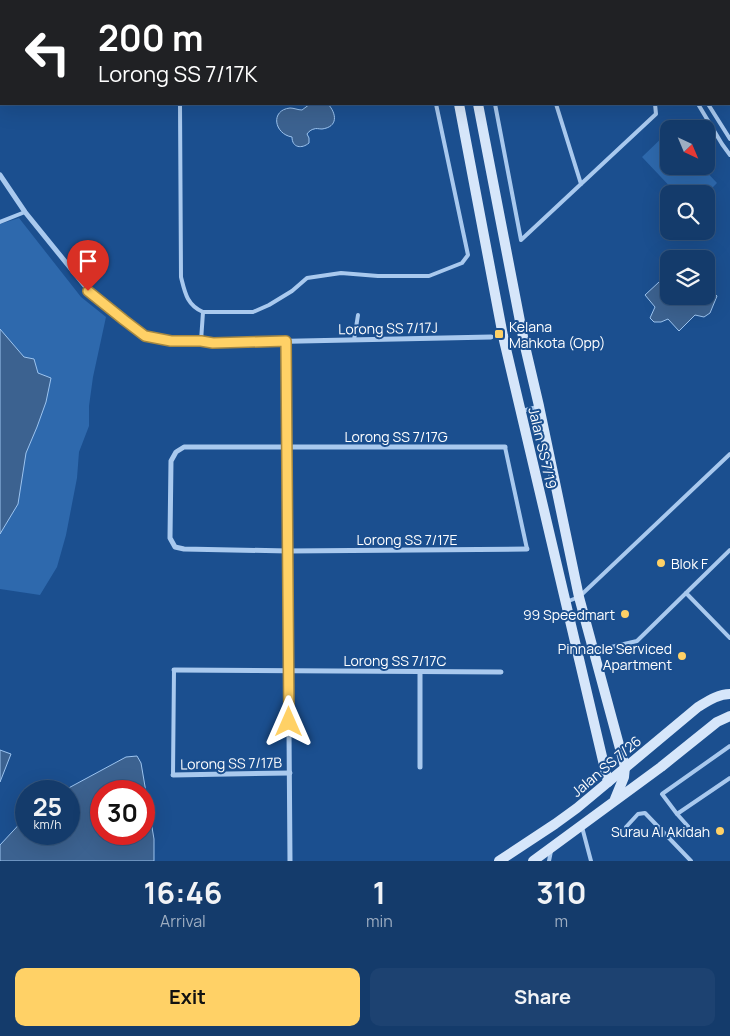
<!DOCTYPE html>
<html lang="en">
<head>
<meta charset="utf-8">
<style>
  :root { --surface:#143b6b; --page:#1d4271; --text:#f1f3f6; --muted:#9dadc1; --line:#33557e; --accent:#ffd166 }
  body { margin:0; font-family:Manrope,sans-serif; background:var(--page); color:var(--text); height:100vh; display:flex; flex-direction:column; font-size:19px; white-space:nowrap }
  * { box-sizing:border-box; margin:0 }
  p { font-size:16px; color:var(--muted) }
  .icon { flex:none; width:28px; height:28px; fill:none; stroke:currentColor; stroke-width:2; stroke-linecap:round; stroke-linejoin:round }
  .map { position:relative; height:861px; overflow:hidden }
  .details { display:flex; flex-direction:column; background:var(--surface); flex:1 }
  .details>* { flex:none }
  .banner { position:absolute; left:0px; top:0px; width:730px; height:105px; box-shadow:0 5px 20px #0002,0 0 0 1px var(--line); background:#202124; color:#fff; overflow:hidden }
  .needle { width:32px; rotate:136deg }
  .tools { position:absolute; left:660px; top:120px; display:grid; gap:10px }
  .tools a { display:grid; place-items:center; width:55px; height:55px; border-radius:10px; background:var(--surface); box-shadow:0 5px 20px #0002,0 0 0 1px var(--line); font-size:25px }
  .speed { position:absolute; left:15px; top:780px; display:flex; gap:10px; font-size:25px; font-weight:700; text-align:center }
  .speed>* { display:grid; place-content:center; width:65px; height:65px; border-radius:50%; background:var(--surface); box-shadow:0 5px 20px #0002,0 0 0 1px var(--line); line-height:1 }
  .speed small { font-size:12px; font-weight:400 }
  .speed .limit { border:8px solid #d22; background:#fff; color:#111 }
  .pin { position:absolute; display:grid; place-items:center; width:42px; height:42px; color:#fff; margin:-51px -21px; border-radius:50% 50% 50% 0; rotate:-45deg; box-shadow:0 0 5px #0007 }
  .pin .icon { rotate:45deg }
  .me { position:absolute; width:55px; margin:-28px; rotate:0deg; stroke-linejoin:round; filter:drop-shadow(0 0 4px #0008) }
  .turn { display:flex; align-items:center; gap:18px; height:105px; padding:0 15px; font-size:22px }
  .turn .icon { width:65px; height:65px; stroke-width:2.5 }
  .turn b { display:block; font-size:35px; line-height:42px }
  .eta { display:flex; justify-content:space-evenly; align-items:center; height:85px; text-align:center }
  .eta b { font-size:30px; font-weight:700; line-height:35px }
  .button { display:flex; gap:10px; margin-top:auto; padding:10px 15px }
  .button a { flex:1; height:58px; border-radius:10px; background:var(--accent); color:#111; font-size:20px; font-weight:700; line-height:58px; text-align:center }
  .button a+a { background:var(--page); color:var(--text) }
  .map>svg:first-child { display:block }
  .green { fill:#2e69ad }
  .water { fill:#3c6290; stroke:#9cc4f0; fill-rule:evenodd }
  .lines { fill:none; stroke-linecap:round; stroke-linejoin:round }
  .lane { stroke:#a9c9ee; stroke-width:4 }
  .street { stroke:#a9c9ee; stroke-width:5 }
  .secondary { stroke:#d6e6fa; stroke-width:10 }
  .route-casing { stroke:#a68842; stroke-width:12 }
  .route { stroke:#ffd166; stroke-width:9 }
  .poi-dot { fill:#ffd166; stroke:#1b4f8f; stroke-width:2 }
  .labels { text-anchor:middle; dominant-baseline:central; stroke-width:4; stroke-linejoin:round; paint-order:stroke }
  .poi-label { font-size:14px; fill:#fff; stroke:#1b4f8f; text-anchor:end }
  .street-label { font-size:14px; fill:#fff; stroke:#1b4f8f }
</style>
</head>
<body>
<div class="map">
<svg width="730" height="861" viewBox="0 0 730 861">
  <rect width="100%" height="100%" fill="#1b4f8f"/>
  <g class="green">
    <path d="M668,132L669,166H701L717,183L706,194H677L642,157Z"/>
    <path d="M19,218L81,297L106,317L93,377L89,406V426L79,452L77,478L66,535L57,567L40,595L0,589V224Z"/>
  </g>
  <g class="water">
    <path d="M310,104H328C337,114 338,127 322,129C319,129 316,128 314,129C312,129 308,132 307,134L309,138V143C302,149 292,148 292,137C274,134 270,110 290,108C294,108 298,110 302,110Z"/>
    <path d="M659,282L663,286L668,282L669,283V296H706V288H708L717,296L710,313L704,317L695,315L679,331L668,319L661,322H654L650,318L655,307L645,295Z"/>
    <path d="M0,329L24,357L34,359L38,373L51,378L46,402L37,427L26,453L18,504L0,534Z"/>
    <path d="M0,750L11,754L0,782Z"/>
    <path d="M137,756L141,763L154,839V861H0V845L26,817V834H69V791H63L126,757ZM144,791V834H101V791Z"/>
  </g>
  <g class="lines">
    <g class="lane">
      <path d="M414,0V1"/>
      <path d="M474,0V1"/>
      <path d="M697,0V1"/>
      <path d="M729,0L730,1"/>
      <path d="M44,1V0"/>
      <path d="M191,1L193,0"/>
      <path d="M651,1V0"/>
      <path d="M667,1V0"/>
      <path d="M707,1L708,0"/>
      <path d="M0,90H1"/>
      <path d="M180,104L181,277C185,293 187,305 203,312H253L269,305L292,291L307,278L341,273L378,276H429L462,263L468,255L436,104"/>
      <path d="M495,104L521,240L656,114L655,104"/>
      <path d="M556,104L581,184"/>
      <path d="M698,104L722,144L730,155"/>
      <path d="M708,104L730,139"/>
      <path d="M0,222L25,212"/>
      <path d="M354,340L358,315"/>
      <path d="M201,341L203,312"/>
      <path d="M522,411L537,407"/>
      <path d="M505,447L527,549"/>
      <path d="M730,550L686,593L730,638"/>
      <path d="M566,602L579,597L730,454"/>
      <path d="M594,651L637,641L686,593"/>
      <path d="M173,775L174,670"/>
      <path d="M677,814L730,778"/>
      <path d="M582,827L591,861"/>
      <path d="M626,827L638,814L645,813L691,861"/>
      <path d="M694,833L677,814L662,794L730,746"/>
      <path d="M549,861L551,851"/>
    </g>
    <g class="street">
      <path d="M0,175L25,212L89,291L124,320L145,336L171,341H201L213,343L491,337"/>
      <path d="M286,341L290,861"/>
      <path d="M505,447H184L176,452L171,461L170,538L175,547L184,549L288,551L527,549"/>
      <path d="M174,670L501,672"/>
      <path d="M420,767V672"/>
      <path d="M173,775L290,773"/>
    </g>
    <g class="secondary">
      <path d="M440,0V1"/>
      <path d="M459,0V1"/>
      <path d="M459,104L503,336L608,782"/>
      <path d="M478,104L524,342L539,406L579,597L625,767L624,777L615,799"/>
      <path d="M499,861L555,824L577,808L698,707C708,701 718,694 730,694"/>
      <path d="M533,861L661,767L717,722L730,716"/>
    </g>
  </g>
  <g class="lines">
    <defs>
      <path id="route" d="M88,291L124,320L145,336L171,341H201L213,343L286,341L289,722"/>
    </defs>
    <use href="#route" class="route-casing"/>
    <use href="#route" class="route"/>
  </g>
  <g class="poi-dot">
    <rect x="494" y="329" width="10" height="10" rx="2.5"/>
    <circle cx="661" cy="563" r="5"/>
    <circle cx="625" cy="614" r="5"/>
    <circle cx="682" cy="656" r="5"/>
    <circle cx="720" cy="831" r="5"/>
  </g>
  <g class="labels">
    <g class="poi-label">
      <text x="509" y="326" text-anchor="start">Kelana<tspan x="509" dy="16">Mahkota (Opp)</tspan></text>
      <text x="671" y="563" text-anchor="start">Blok F</text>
      <text x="615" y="614">99 Speedmart</text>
      <text x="672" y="648">Pinnacle Serviced<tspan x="672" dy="16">Apartment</tspan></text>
      <text x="710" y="831">Surau Al Akidah</text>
    </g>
    <g class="street-label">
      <text transform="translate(388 328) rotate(-1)">Lorong SS 7/17J</text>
      <text x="396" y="436">Lorong SS 7/17G</text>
      <text transform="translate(543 448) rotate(77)">Jalan SS 7/19</text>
      <text x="407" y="539">Lorong SS 7/17E</text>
      <text x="395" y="660">Lorong SS 7/17C</text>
      <text transform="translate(231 763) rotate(-1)">Lorong SS 7/17B</text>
      <text transform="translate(606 766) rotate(-40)">Jalan SS 7/26</text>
    </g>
  </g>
</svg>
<div class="tools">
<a><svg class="needle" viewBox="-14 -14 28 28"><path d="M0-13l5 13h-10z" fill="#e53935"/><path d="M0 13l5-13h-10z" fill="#9dadc1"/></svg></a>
<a><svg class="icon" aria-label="search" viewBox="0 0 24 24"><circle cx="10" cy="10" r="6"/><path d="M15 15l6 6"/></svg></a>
<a><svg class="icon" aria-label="layers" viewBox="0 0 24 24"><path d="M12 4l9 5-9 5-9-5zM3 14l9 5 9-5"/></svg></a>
</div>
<div class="speed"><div>25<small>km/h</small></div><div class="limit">30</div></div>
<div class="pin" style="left:88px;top:291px;background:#d93025"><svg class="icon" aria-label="arrive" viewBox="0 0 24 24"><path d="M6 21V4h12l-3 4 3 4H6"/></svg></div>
<svg class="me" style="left:289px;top:722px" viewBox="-20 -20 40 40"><path d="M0-17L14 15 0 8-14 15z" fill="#ffd166" stroke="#fff" stroke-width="4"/></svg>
<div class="banner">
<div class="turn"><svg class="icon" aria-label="left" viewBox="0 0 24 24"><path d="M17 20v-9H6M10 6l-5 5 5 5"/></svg><div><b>200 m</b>Lorong SS 7/17K</div></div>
</div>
</div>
<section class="details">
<div class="eta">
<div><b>16:46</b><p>Arrival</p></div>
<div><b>1</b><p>min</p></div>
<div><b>310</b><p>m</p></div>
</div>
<div class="button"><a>Exit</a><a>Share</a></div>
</section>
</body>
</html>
